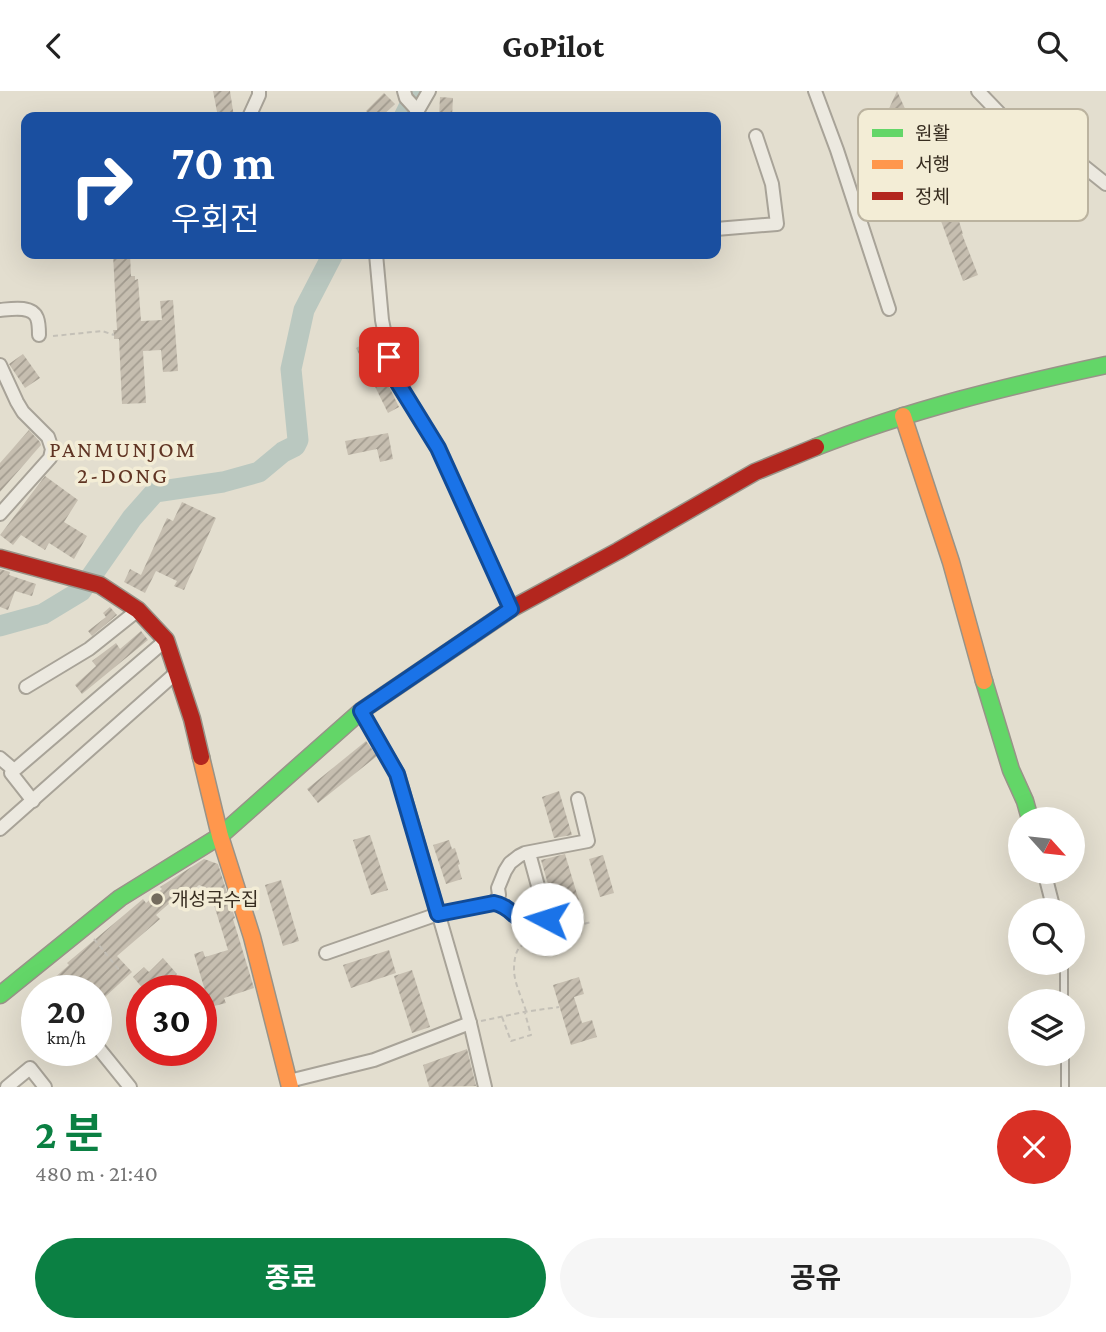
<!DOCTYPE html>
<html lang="ko">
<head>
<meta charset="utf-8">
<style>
  :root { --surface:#fff; --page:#f6f6f6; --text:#222; --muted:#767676; --accent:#0b8043 }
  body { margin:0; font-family:"Crimson Pro","Noto Sans KR",serif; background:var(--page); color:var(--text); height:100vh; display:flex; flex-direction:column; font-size:26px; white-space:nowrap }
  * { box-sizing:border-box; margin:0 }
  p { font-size:23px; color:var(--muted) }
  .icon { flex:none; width:38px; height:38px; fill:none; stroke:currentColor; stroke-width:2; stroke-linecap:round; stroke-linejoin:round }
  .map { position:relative; height:996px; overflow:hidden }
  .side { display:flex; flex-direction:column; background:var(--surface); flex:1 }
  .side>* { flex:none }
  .top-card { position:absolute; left:21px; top:21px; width:700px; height:147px; border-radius:14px; box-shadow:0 7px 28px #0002; background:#1a4fa0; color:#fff; overflow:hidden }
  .needle { width:46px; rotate:117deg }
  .fabs { position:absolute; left:1008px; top:716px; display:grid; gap:14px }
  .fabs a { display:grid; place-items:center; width:77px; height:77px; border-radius:50%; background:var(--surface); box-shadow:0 7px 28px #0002; font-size:35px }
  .speed { position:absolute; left:21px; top:884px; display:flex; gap:14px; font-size:35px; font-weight:700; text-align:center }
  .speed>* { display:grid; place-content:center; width:91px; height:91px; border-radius:50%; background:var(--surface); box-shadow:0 7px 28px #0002; line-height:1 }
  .speed small { font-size:18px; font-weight:400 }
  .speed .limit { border:10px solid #d22; background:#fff; color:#111 }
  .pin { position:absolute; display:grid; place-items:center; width:60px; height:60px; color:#fff; margin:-30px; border-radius:14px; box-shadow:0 4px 10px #0006 }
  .me { position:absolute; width:77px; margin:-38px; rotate:275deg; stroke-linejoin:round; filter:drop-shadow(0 0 5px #0008) }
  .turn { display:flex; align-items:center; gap:24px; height:147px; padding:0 35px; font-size:32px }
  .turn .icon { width:91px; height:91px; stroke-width:2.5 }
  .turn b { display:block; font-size:49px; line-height:60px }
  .round { display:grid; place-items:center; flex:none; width:74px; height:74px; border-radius:37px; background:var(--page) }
  .head { display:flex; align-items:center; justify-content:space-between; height:119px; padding:0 35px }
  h1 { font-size:42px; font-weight:700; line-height:52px; color:var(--accent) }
  .action { display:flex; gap:14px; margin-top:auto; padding:14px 35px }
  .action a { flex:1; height:80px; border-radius:42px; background:var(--accent); color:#fff; font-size:28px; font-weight:700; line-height:80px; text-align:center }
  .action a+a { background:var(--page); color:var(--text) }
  header { display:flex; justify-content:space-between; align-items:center; height:91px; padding:0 35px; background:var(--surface); font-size:32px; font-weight:700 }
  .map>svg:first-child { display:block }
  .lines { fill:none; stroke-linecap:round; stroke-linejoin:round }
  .river { stroke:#bac8c0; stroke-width:21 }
  .building { fill:url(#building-hatch) }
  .lane-casing { stroke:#a8a398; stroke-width:10 }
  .street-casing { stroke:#a8a398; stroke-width:16 }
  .fast-casing { stroke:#989388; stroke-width:19 }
  .slow-casing { stroke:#989388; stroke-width:19 }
  .jam-casing { stroke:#989388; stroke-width:19 }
  .path { stroke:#c4c0b7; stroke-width:2; stroke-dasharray:5 3.5; stroke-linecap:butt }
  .lane { stroke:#ece9e0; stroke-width:6 }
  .street { stroke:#ece9e0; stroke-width:12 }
  .fast { stroke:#63d668; stroke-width:16 }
  .slow { stroke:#ff974d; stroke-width:16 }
  .jam { stroke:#b3261e; stroke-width:16 }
  .route-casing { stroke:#114b97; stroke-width:18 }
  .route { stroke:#1a73e8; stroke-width:12 }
  .poi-dot { fill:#736b5d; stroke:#f3edd6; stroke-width:2.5 }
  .labels { text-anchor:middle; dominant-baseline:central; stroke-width:7; stroke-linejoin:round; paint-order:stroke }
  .poi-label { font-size:19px; fill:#372d20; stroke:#f3edd6; text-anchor:start }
  .quarter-label { font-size:23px; letter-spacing:2px; fill:#603423; stroke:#f3edd6 }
  .key { fill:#f3edd6; stroke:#bbb39f; stroke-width:2 }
  .key-label { font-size:19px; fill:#372d20 }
</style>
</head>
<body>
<header><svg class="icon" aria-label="back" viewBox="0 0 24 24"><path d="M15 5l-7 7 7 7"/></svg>GoPilot<svg class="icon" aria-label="search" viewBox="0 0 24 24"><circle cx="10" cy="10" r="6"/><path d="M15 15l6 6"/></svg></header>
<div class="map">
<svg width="1106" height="996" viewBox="0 0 1106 996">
  <defs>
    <pattern id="building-hatch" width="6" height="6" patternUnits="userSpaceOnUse" patternTransform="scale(1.75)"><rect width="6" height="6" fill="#c6beb0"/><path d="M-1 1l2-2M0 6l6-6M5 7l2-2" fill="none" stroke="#a29b8f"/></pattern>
  </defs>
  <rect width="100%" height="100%" fill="#e3decf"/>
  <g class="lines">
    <g class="river">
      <path d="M404,26L417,0"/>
      <path d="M0,535L43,523L81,500L132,427L155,401L223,391L259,381L283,361L295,355L298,349L291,278L304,219L333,163"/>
    </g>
  </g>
  <g class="building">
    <path d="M213,0H230L234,26H218Z"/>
    <path d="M897,0L907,22L897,26L890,27L887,22Z"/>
    <path d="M384,2L395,13L381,26H372L366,20Z"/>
    <path d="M440,6L453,7L452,26H439Z"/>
    <path d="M954,114L963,143H962L978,184L963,190L941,130L948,127Z"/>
    <path d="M113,163H130L131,185H135V189L138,188L141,230L162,229L160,210L173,209L178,280L163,281L161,259L143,260L146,312L122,313L119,248H114V244L113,239H117Z"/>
    <path d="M367,251L399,316L388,322L356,257Z"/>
    <path d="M23,263L40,287L25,297L9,273Z"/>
    <path d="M29,339L40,351L41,354L0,401V372Z"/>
    <path d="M388,342L393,368L380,371L377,358L348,364L345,350Z"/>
    <path d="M45,385L78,409L64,431L87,445L74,468L49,452L45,459L21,444L13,454L0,444Z"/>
    <path d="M182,411L216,427L184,499L174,495L177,490L156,480L145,502L124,491L130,478L141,484L167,427L173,430Z"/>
    <path d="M0,478L10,481L9,484L36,493L32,505L15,500L8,519L0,516Z"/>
    <path d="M110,516L117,524L92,545L88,540L106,526L103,522Z"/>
    <path d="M141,540L148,549L82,603L75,594L96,575L92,570L116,552L120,558Z"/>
    <path d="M366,650L377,665L318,712L307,698Z"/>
    <path d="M559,700L572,744L554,747L542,706Z"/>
    <path d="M370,744L388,799L371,804L353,749Z"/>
    <path d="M449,749L452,758L455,757L460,773L458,774L462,788L446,793L433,754Z"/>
    <path d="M565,763L583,823L559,831L541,769Z"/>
    <path d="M603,764L614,802L600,806L589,768Z"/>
    <path d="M204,768L218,773L235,827L233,828L254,897L224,907L226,912L210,916L194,863L203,860L205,866L228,859L209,798L199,794L177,814L172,810L156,824L160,828L117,865L132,881L105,906L92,891L87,895L86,894L79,900H63L53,888L69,874L67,872L143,808L146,812L162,798L160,796Z"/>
    <path d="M281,789L299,850L283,855L265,794Z"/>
    <path d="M389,859L396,882L351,897L343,874Z"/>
    <path d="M163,867L177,883L159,900H145L133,886L144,876L149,881Z"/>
    <path d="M412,879L430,936L412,942L394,885Z"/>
    <path d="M579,886L584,903L574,906L582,932L592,929L597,946L571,954L553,894Z"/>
    <path d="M467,958L476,995L429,996L423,974Z"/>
  </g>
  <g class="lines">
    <defs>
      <g id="lane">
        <path d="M1064,910V872"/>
        <path d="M1065,962V996"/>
      </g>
      <g id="street">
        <path d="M404,0L406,7L417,19"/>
        <path d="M815,0L837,59L889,218"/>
        <path d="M978,0L1003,26L1017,30L1046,45L1106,93"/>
        <path d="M249,26L259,4V0"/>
        <path d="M414,26L429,0"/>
        <path d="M716,138L777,133L772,93L756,45"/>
        <path d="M376,163L382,229L393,284L438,357L511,518"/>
        <path d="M0,219C11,218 32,214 37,227C39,232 39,239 39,244"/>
        <path d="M0,274L17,311L23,321L48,346L52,358L50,367L0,423"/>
        <path d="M26,596L89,558L138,519"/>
        <path d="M361,620L398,683L470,932L485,996"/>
        <path d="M0,667L14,679"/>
        <path d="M33,710L11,682L166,549"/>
        <path d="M0,738L177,581"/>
        <path d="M529,762L547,828C516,841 517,816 494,812L499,804L498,797L505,780L510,772L519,765L525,762L588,750L578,708"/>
        <path d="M1044,780L1054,819"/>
        <path d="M326,862L438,823L494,812"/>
        <path d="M96,954L130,996"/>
        <path d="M289,990L374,969L470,932"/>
        <path d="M7,996L30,977L45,996"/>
      </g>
      <g id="fast">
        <path d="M816,356C909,319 1008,295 1106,274"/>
        <path d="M984,590L1011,679L1025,710L1030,728"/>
        <path d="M0,904L120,807L220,745L361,620L470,546"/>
      </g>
      <g id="slow">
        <path d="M903,325L951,471L984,590"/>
        <path d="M201,666L220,745L252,846L290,996"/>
      </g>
      <g id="jam">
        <path d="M0,467L100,494L138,519L166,549L192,628L201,666"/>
        <path d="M470,546L511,518L618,460L755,381L816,356"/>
      </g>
    </defs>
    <use href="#lane" class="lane-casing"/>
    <use href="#street" class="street-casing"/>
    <use href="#fast" class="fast-casing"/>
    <use href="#slow" class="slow-casing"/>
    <use href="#jam" class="jam-casing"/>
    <g class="path">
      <path d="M53,245L102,240L114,244"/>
      <path d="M94,848L120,880"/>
      <path d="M526,920C522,907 514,892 514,878C514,872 515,862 519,857C526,848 577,835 591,831"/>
      <path d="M502,926L511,950L531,944L525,922"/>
      <path d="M481,930L524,921L559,916"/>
    </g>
    <use href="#lane" class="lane"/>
    <use href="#street" class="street"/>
    <use href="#fast" class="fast"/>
    <use href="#slow" class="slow"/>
    <use href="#jam" class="jam"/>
  </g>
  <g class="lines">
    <defs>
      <path id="route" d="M389,266L393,284L438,357L511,518L361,620L397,683L438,823L494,812C517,816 516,841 547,828"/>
    </defs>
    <use href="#route" class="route-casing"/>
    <use href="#route" class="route"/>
  </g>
  <circle class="poi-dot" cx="157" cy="808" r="7"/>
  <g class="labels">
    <g class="poi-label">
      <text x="171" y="808">개성국수집</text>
    </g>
    <g class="quarter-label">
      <text x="123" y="358">PANMUNJOM<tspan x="123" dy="26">2-DONG</tspan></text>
    </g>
  </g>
  <rect x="858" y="18" width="230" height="112" rx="10" class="key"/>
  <rect x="872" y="38" width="31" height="8" fill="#63d668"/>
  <rect x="872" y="69" width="31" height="9" fill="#ff974d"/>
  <rect x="872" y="101" width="31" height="8" fill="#b3261e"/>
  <g class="key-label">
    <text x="915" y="49">원활</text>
    <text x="915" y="80">서행</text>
    <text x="915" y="112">정체</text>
  </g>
</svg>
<div class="fabs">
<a><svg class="needle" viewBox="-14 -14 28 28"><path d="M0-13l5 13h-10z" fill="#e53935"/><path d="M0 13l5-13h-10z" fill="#767676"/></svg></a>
<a><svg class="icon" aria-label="search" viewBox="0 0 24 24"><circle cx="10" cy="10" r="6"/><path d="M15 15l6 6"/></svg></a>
<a><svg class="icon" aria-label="layers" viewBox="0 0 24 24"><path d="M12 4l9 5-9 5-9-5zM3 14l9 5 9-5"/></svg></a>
</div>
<div class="speed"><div>20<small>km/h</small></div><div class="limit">30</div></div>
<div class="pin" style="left:389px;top:266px;background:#d93025"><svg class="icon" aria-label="arrive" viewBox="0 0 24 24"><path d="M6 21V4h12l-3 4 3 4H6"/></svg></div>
<svg class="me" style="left:547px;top:828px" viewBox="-20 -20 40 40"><circle r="19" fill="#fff"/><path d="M0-13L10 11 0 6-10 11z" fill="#1a73e8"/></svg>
<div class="top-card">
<div class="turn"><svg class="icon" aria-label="right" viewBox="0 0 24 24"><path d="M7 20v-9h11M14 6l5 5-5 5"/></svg><div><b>70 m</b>우회전</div></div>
</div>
</div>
<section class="side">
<div class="head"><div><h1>2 분</h1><p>480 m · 21:40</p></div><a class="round" style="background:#d93025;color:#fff"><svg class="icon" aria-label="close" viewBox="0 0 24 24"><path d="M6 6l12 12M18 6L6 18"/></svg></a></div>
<div class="action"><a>종료</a><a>공유</a></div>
</section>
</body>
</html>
